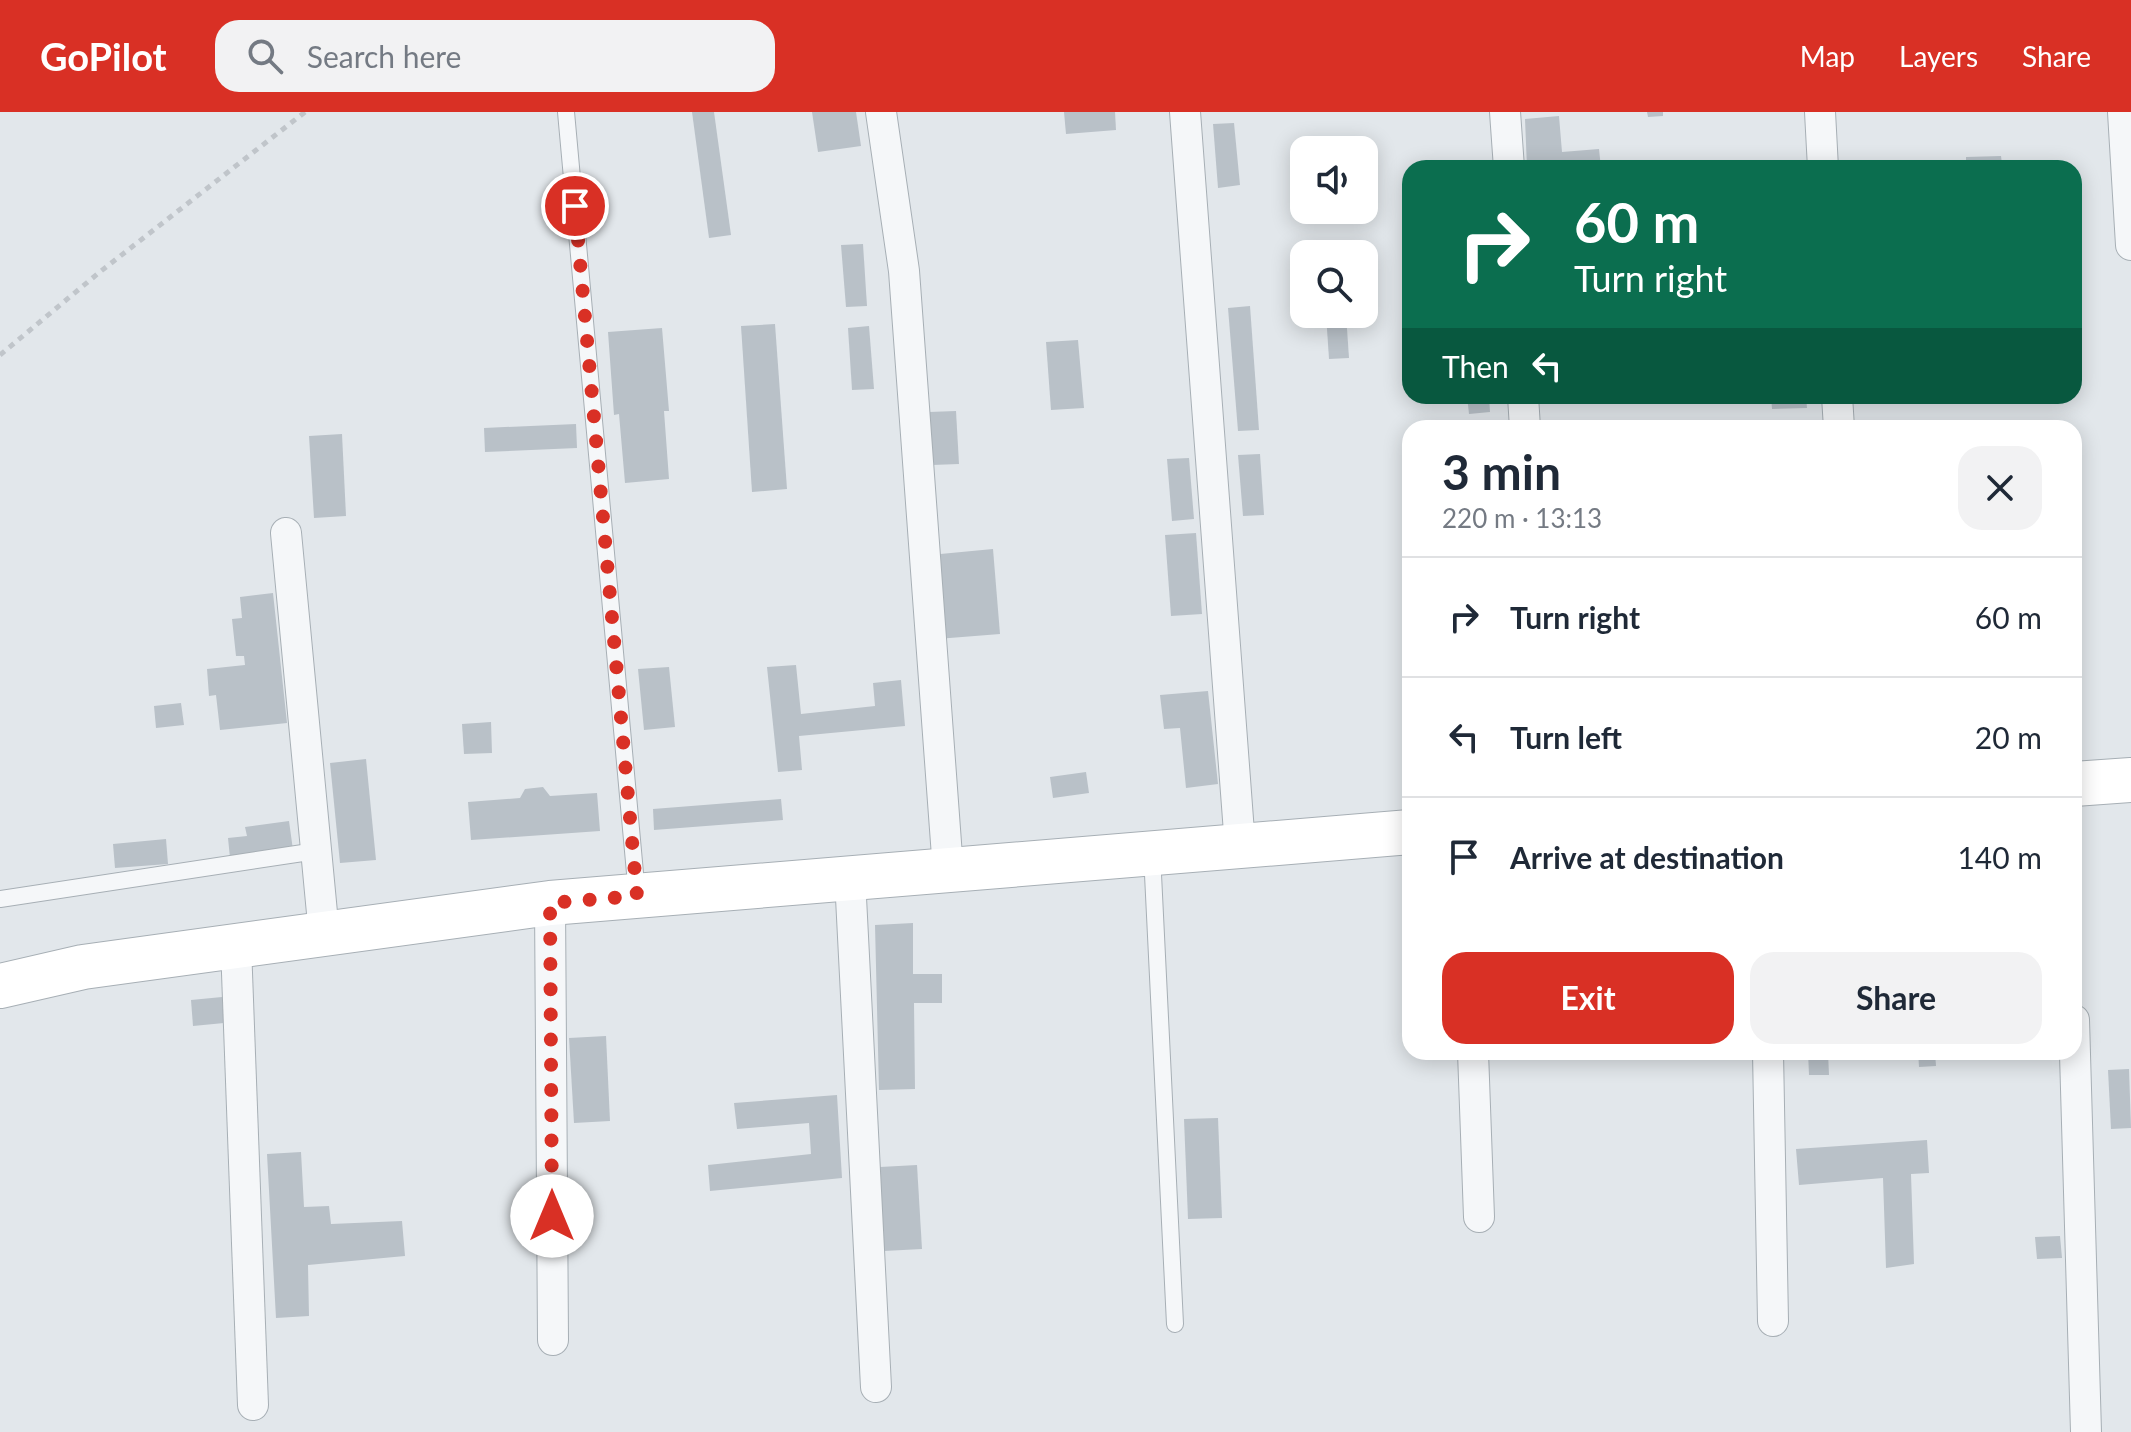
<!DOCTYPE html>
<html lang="en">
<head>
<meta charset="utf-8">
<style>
  :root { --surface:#fff; --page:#f2f2f3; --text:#1f2937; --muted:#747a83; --line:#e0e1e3; --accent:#d93025 }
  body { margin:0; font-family:Lato,sans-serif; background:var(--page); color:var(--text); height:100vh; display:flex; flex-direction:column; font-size:30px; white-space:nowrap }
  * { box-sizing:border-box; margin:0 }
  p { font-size:26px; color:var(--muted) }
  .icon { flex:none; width:44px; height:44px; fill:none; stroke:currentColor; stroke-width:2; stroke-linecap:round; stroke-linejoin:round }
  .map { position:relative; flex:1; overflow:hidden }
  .side { position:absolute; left:1402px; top:308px; width:680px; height:640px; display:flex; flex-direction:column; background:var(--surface); border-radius:24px; box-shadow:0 4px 20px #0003 }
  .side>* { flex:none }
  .banner { position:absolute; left:1402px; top:48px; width:680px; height:244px; border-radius:24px; box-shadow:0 4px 20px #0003; background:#0b6e4f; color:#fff; overflow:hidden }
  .tools { position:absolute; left:1290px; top:24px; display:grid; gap:16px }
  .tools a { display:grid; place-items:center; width:88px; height:88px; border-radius:16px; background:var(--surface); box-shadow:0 4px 20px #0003; font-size:40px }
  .pin { position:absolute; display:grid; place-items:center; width:68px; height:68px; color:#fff; margin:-34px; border:4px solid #fff; border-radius:50%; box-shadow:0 2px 8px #0007 }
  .me { position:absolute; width:88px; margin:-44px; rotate:0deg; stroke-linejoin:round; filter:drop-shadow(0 0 6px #0008) }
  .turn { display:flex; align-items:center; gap:28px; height:168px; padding:0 40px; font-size:36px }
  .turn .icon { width:104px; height:104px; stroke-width:2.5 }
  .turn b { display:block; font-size:56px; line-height:68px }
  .then { display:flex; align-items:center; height:76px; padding:0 40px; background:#0003; gap:16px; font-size:30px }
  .round { display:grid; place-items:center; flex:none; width:84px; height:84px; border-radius:24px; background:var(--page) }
  .summary { display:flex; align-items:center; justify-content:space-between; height:136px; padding:0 40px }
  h1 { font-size:48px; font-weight:700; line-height:60px }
  .cta { display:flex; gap:16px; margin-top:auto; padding:16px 40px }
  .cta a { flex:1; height:92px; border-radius:24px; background:var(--accent); color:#fff; font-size:32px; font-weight:700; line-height:92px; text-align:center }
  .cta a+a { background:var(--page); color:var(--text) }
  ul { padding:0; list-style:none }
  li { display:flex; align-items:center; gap:24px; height:120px; padding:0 40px; border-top:2px solid var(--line) }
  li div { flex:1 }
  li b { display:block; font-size:30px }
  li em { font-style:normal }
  header { display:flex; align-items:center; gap:48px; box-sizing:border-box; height:112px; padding:0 40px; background:var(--accent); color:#fff }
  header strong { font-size:38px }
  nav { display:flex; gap:44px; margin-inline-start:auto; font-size:28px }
  .search { width:560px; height:72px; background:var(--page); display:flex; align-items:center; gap:20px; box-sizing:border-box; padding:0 28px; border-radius:24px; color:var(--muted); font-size:30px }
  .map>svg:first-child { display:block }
  .building { fill:#b9c1c8 }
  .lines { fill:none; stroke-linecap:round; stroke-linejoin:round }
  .lane-casing { stroke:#a7afb5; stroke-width:18 }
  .street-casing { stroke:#a7afb5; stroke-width:32 }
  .secondary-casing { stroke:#a7afb5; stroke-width:46 }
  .path { stroke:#c0c5ca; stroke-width:5; stroke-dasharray:6 6; stroke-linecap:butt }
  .lane { stroke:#f5f7f9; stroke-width:16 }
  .street { stroke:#f5f7f9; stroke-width:30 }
  .secondary { stroke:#fff; stroke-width:44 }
  .route { stroke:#d93025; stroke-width:14; stroke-dasharray:0 25.2 }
</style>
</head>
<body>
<header>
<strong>GoPilot</strong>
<div class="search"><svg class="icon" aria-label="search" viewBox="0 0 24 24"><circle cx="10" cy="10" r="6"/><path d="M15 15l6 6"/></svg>Search here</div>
<nav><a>Map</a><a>Layers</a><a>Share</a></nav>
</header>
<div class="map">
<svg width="2131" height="1320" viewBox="0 0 2131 1320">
  <rect width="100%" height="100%" fill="#e2e7eb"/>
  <g class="building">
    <path d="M692,0H714L731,123L709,126Z"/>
    <path d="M812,0H856L861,34L818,40Z"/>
    <path d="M1064,0H1115L1116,18L1066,22Z"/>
    <path d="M1647,0H1663V4L1648,5Z"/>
    <path d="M1559,4L1562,40L1599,37L1601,56H1527L1525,7Z"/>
    <path d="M1234,11L1240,73L1218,76L1213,12Z"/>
    <path d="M2001,44L2002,52H2007V56H1966V45Z"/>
    <path d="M863,132L867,194L846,195L841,133Z"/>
    <path d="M1250,194L1259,318L1238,319L1228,196Z"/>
    <path d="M1326,202H1346L1349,246L1329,247Z"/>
    <path d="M775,212L787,377L752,380L741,214Z"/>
    <path d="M869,214L874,277L852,278L848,216Z"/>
    <path d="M662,216L669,299H664L669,367L625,371L619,302L614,303L608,220Z"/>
    <path d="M1078,228L1084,296L1051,298L1046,230Z"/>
    <path d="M1467,284H1489L1490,300L1469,302Z"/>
    <path d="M1771,284H1806L1807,296L1772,297Z"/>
    <path d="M956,299L959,352L932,353L929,300Z"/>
    <path d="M576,312L577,336L485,340L484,316Z"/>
    <path d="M342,322L346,404L314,406L309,324Z"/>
    <path d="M1260,342L1264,403L1243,404L1238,343Z"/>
    <path d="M1189,346L1194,407L1172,409L1167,347Z"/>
    <path d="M1196,421L1202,502L1171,504L1165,423Z"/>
    <path d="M993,437L1000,522L937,527L930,443Z"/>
    <path d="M273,481L287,611L220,618L216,583L209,584L207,557L245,553L244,544H236L232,507L242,506L240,485Z"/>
    <path d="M796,553L801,602L875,594L873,571L901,568L905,614L799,624L802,658L778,660L767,555Z"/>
    <path d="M669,555L675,615L644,618L638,557Z"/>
    <path d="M1208,579L1218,672L1186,676L1180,616L1164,617L1160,583Z"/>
    <path d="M181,591L184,613L156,616L154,594Z"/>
    <path d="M491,610L492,641L464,642L462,612Z"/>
    <path d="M366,647L376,748L340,751L330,651Z"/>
    <path d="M1086,660L1089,681L1053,686L1050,665Z"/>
    <path d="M543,675L550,684L597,681L600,719L471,728L468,690L520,686L525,677Z"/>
    <path d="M781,687L783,708L654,718L653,697Z"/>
    <path d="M289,709L293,738L230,746L228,726L247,724L245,715Z"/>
    <path d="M166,727L168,752L115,756L113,732Z"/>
    <path d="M913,811V862H942V891H914L915,977L879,978L875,813Z"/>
    <path d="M222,885L224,911L193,914L191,888Z"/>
    <path d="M606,924L610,1009L574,1011L569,926Z"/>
    <path d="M1494,940H1557V942L1494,947Z"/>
    <path d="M1808,940H1828L1829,963H1809Z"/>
    <path d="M1918,940H1935L1936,954L1919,955Z"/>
    <path d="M2129,957L2131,1016L2111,1017L2108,958Z"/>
    <path d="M837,983L842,1066L710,1079L708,1053L811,1042L809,1011L737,1017L734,991Z"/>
    <path d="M1218,1006L1222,1106L1188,1107L1184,1007Z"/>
    <path d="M1927,1028L1929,1061L1911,1062L1914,1152L1886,1156L1883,1066L1799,1073L1796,1037Z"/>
    <path d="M301,1040L304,1095L329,1094L331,1112L402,1109L405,1144L308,1153L309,1204L276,1206L267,1042Z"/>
    <path d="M917,1053L922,1137L884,1139L880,1055Z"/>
    <path d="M2060,1124L2062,1146L2037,1147L2035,1125Z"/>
  </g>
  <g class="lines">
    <defs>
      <g id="lane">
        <path d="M566,0L637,783"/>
        <path d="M1152,742L1175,1212"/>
        <path d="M0,787L316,739"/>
      </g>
      <g id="street">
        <path d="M881,0L904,159L948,758"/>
        <path d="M1185,0L1240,734"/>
        <path d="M1505,0L1509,56"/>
        <path d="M1820,0L1823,56"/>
        <path d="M2123,0L2131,133"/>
        <path d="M1523,284L1525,316"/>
        <path d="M1837,284L1839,316"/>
        <path d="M286,421L324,822"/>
        <path d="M850,766L876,1275"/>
        <path d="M550,791L553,1228"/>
        <path d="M236,834L253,1293"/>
        <path d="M2074,908L2086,1320"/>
        <path d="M1473,940L1479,1105"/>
        <path d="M1768,940L1773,1209"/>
      </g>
      <g id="secondary">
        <path d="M2074,672L2131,668"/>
        <path d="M0,874L83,855L550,791L1410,720"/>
      </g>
    </defs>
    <use href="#lane" class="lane-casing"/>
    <use href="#street" class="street-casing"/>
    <use href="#secondary" class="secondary-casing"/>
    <path class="path" d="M0,243L101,159L305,0"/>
    <use href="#lane" class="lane"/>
    <use href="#street" class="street"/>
    <use href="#secondary" class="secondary"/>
  </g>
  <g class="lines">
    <path class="route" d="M552,1104L550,791L637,784L575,94"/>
  </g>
</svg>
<div class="tools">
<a><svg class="icon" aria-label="sound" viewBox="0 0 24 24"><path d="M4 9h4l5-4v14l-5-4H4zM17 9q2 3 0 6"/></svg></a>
<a><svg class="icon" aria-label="search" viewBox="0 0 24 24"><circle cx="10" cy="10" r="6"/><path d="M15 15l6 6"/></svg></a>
</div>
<div class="pin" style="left:575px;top:94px;background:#d93025"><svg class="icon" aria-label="arrive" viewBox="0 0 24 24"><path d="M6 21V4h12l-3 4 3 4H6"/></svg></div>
<svg class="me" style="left:552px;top:1104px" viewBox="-20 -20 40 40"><circle r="19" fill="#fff"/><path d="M0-13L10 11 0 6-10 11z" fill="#d93025"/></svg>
<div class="banner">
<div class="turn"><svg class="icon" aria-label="right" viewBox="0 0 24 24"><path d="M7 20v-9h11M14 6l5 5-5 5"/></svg><div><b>60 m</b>Turn right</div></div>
<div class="then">Then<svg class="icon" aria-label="left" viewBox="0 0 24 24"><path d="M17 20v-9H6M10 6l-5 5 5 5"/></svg></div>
</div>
<section class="side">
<div class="summary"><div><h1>3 min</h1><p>220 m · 13:13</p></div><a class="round"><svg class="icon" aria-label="close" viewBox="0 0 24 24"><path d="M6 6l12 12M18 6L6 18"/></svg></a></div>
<ul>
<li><svg class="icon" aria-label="right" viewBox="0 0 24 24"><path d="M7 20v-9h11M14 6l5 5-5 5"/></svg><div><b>Turn right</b></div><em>60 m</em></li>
<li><svg class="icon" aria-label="left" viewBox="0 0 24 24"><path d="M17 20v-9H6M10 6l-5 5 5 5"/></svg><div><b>Turn left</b></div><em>20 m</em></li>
<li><svg class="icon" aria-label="arrive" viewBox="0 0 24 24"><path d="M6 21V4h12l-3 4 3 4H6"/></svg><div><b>Arrive at destination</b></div><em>140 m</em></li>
</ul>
<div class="cta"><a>Exit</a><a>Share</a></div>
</section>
</div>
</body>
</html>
